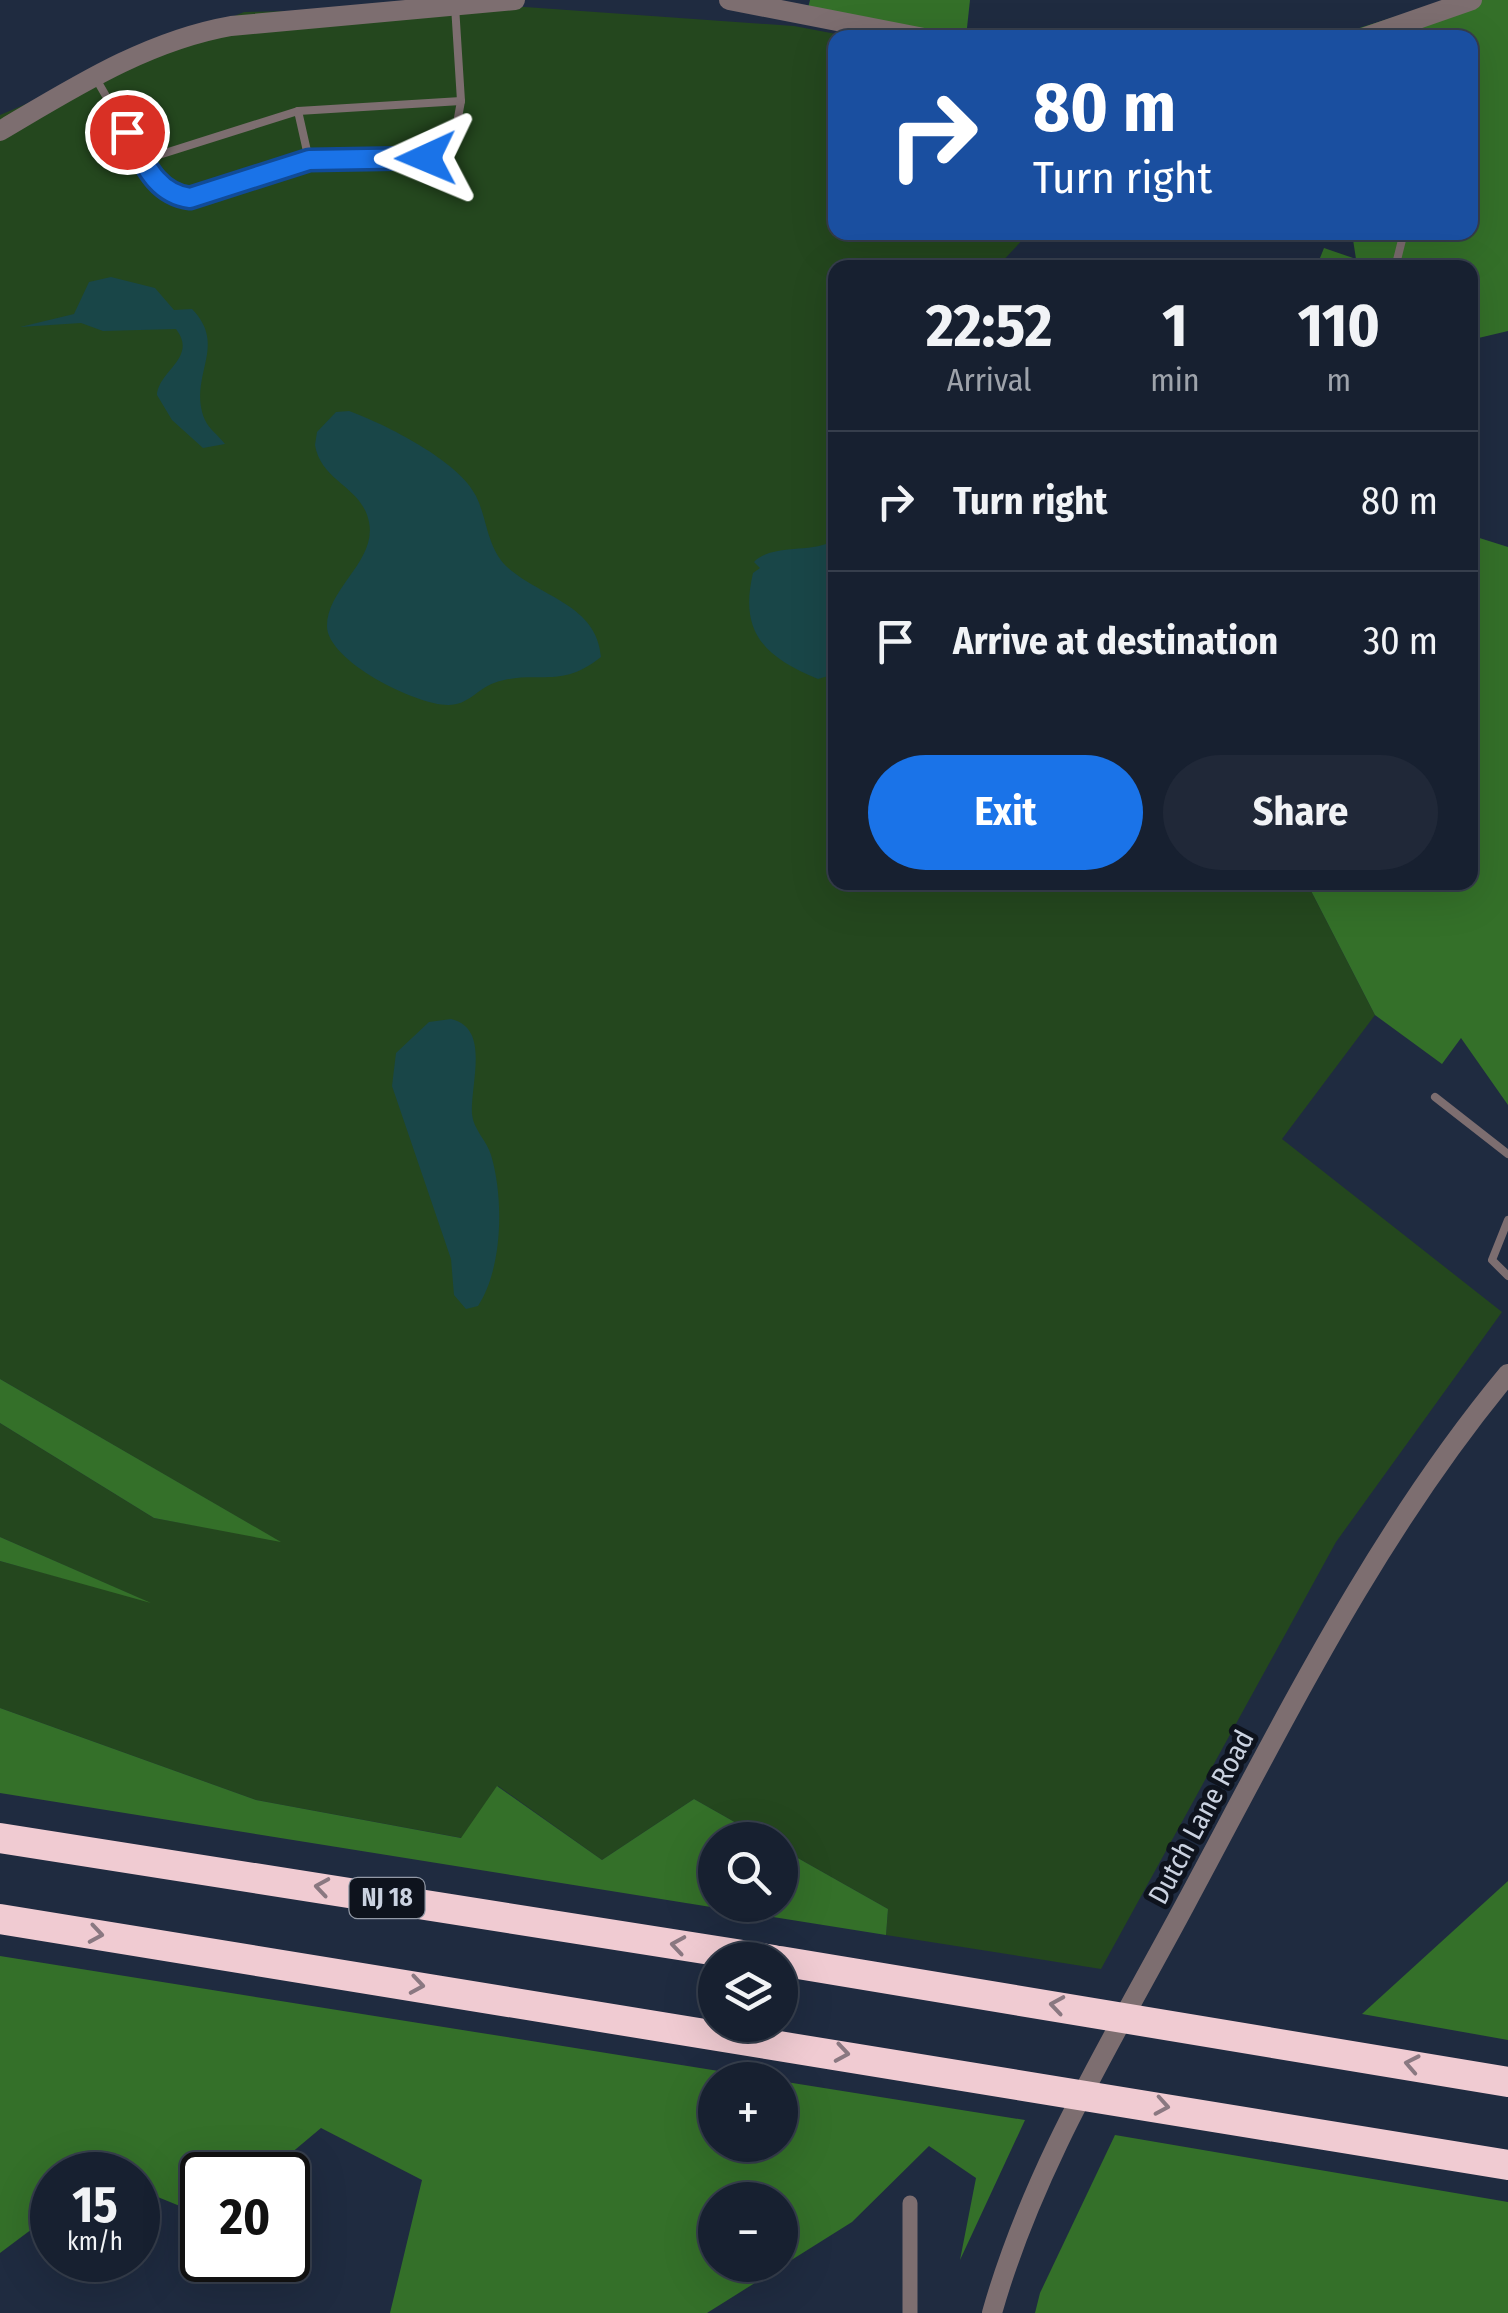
<!DOCTYPE html>
<html lang="en">
<head>
<meta charset="utf-8">
<style>
  :root { --surface:#172030; --page:#202838; --text:#f1f3f6; --muted:#9ea3ab; --line:#363e4c; --accent:#1a73e8 }
  body { margin:0; font-family:"Fira Sans Condensed",sans-serif; background:var(--page); color:var(--text); height:100vh; display:flex; flex-direction:column; font-size:38px; white-space:nowrap }
  * { box-sizing:border-box; margin:0 }
  p { font-size:32px; color:var(--muted) }
  .icon { flex:none; width:55px; height:55px; fill:none; stroke:currentColor; stroke-width:2; stroke-linecap:round; stroke-linejoin:round }
  .map { position:relative; flex:1; overflow:hidden }
  .side { position:absolute; left:828px; top:260px; width:650px; height:630px; display:flex; flex-direction:column; background:var(--surface); border-radius:20px; box-shadow:0 10px 40px #0002,0 0 0 2px var(--line) }
  .side>* { flex:none }
  .top-card { position:absolute; left:828px; top:30px; width:650px; height:210px; border-radius:20px; box-shadow:0 10px 40px #0002,0 0 0 2px var(--line); background:#1a4fa0; color:#fff; overflow:hidden }
  .tools { position:absolute; left:698px; top:1822px; display:grid; gap:20px }
  .tools a { display:grid; place-items:center; width:100px; height:100px; border-radius:50%; background:var(--surface); box-shadow:0 10px 40px #0002,0 0 0 2px var(--line); font-size:50px }
  .speed { position:absolute; left:30px; top:2152px; display:flex; gap:20px; font-size:50px; font-weight:700; text-align:center }
  .speed>* { display:grid; place-content:center; width:130px; height:130px; border-radius:50%; background:var(--surface); box-shadow:0 10px 40px #0002,0 0 0 2px var(--line); line-height:1 }
  .speed small { font-size:25px; font-weight:400 }
  .speed .limit { border:5px solid #111; border-radius:15px; background:#fff; color:#111 }
  .pin { position:absolute; display:grid; place-items:center; width:85px; height:85px; color:#fff; margin:-42px; border:5px solid #fff; border-radius:50%; box-shadow:0 2px 10px #0007 }
  .me { position:absolute; width:110px; margin:-55px; rotate:269deg; stroke-linejoin:round; filter:drop-shadow(0 0 8px #0008) }
  .turn { display:flex; align-items:center; gap:35px; height:210px; padding:0 40px; font-size:45px }
  .turn .icon { width:130px; height:130px; stroke-width:2.5 }
  .turn b { display:block; font-size:70px; line-height:85px }
  .eta { display:flex; justify-content:space-evenly; align-items:center; height:170px; text-align:center }
  .eta b { font-size:60px; font-weight:700; line-height:70px }
  .cta { display:flex; gap:20px; margin-top:auto; padding:20px 40px }
  .cta a { flex:1; height:115px; border-radius:60px; background:var(--accent); color:#fff; font-size:40px; font-weight:700; line-height:115px; text-align:center }
  .cta a+a { background:var(--page); color:var(--text) }
  ul { padding:0; list-style:none }
  li { display:flex; align-items:center; gap:30px; height:140px; padding:0 40px; border-top:2px solid var(--line) }
  li div { flex:1 }
  li b { display:block; font-size:38px }
  li em { font-style:normal }
  .map>svg:first-child { display:block }
  .green { fill:#24471e }
  .forest { fill:#347029; fill-rule:evenodd }
  .water { fill:#194648 }
  .lines { fill:none; stroke-linecap:round; stroke-linejoin:round }
  .service { stroke:#7d6e70; stroke-width:8 }
  .minor { stroke:#7d6e70; stroke-width:15 }
  .tertiary { stroke:#7d6e70; stroke-width:20 }
  .motorway { stroke:#f0cbd2; stroke-width:30 }
  .oneway { stroke:#8a7881 }
  .route-casing { stroke:#114b97; stroke-width:25 }
  .route { stroke:#1a73e8; stroke-width:18 }
  .labels { text-anchor:middle; dominant-baseline:central; stroke-width:10; stroke-linejoin:round; paint-order:stroke }
  .shield { fill:#0e131d; stroke:#9299a6; stroke-width:2.5 }
  .shield-label { font-size:25px; font-weight:bold; fill:#cad2e0 }
  .street-label { font-size:28px; fill:#cad2e0; stroke:#0e131d }
</style>
</head>
<body>
<div class="map">
<svg width="1508" height="2313" viewBox="0 0 1508 2313">
  <rect width="100%" height="100%" fill="#1f2b40"/>
  <path class="green" d="M525,7L794,26L852,37L835,38V232L1029,233L997,267L835,268V882L1307,883L1375,1015L1282,1139L1502,1312L1336,1542L1101,1969L886,1935L888,1909L780,1848V1840H766L694,1799L602,1860L498,1786L462,1838L256,1800L0,1708V1561L141,1599L0,1537V1423L154,1518L277,1540L0,1379V115L244,12Z"/>
  <g class="forest">
    <path d="M810,0H970L966,37H944L808,8Z"/>
    <path d="M1448,0H1508V331L1470,340V268H1316L1324,248L1356,259L1352,233L1470,232V38L1331,37Z"/>
    <path d="M1470,535L1508,547V1105L1461,1038L1442,1064L1375,1015L1307,883L1470,882Z"/>
    <path d="M0,1379L281,1542L154,1518L0,1423Z"/>
    <path d="M0,1537L151,1603L0,1561Z"/>
    <path d="M0,1708L256,1800L461,1838L497,1786L602,1860L694,1799L766,1840H715V1905H780V1848L888,1909L886,1935L0,1793Z"/>
    <path d="M1508,1881V2040L1362,2014Z"/>
    <path d="M0,1956L775,2080H715V2145H780V2081L1025,2120L960,2260L976,2178L929,2146L852,2222L707,2313H390L422,2180L321,2128L265,2175H202V2215L138,2189V2175H52V2214L0,2253ZM780,2200V2265H715V2200Z"/>
    <path d="M1115,2135L1508,2202V2313H1035L1040,2293Z"/>
  </g>
  <g class="water">
    <path d="M111,277L155,288L174,310L192,309C229,347 187,376 205,420C209,429 218,435 225,444L203,448L172,420L157,395C159,370 198,358 176,329L103,331L81,323L20,327L74,314L89,282Z"/>
    <path d="M349,411C385,424 459,461 476,496C487,518 487,547 506,566C539,597 597,604 601,657C559,691 536,668 494,683C477,689 469,705 448,705C416,705 327,661 327,626C327,588 377,561 369,522C362,486 321,482 315,445L317,432L336,412Z"/>
    <path d="M835,540V674L818,679C764,657 739,632 753,573L760,568L754,562C772,543 812,554 835,540Z"/>
    <path d="M451,1019C491,1028 470,1084 472,1114C473,1129 487,1141 491,1155C504,1198 503,1268 478,1306L466,1309L454,1295L451,1259L392,1086L396,1053L429,1022Z"/>
  </g>
  <g class="lines">
    <g class="service">
      <path d="M95,77L143,160L298,111L461,101L455,6"/>
      <path d="M298,111L309,160"/>
      <path d="M143,160L171,196L190,198L309,160L426,158L448,144L456,129L461,101"/>
      <path d="M1395,268L1404,232"/>
      <path d="M1435,1097L1508,1154"/>
      <path d="M1508,1220L1492,1260L1508,1276"/>
    </g>
    <path class="minor" d="M910,2313V2203"/>
    <g class="tertiary">
      <path d="M729,0L924,38"/>
      <path d="M1363,38L1472,0"/>
      <path d="M0,131C73,88 146,41 231,26L515,0"/>
      <path d="M992,2313C1033,2167 1115,2036 1186,1903C1284,1721 1375,1534 1508,1374"/>
    </g>
    <g class="motorway">
      <path d="M0,1838L774,1960"/>
      <path d="M0,1919L1508,2165"/>
      <path d="M780,1961L1508,2082"/>
    </g>
  </g>
  <defs><path id="oneway-chevron" d="M-2-3.5L2.5 0L-2 3.5" fill="none" stroke-width="1.6" stroke-linecap="round" stroke-linejoin="round" transform="scale(2.5)"/></defs>
  <g class="oneway">
    <use href="#oneway-chevron" transform="translate(322 1887) rotate(-171)"/>
    <use href="#oneway-chevron" transform="translate(96 1934) rotate(9)"/>
    <use href="#oneway-chevron" transform="translate(678 1945) rotate(-171)"/>
    <use href="#oneway-chevron" transform="translate(417 1985) rotate(9)"/>
    <use href="#oneway-chevron" transform="translate(1057 2005) rotate(-171)"/>
    <use href="#oneway-chevron" transform="translate(842 2053) rotate(9)"/>
    <use href="#oneway-chevron" transform="translate(1412 2064) rotate(-169)"/>
    <use href="#oneway-chevron" transform="translate(1162 2106) rotate(10)"/>
  </g>
  <g class="lines">
    <defs>
      <path id="route" d="M127,132C143,160 155,194 190,198L309,160L426,158"/>
    </defs>
    <use href="#route" class="route-casing"/>
    <use href="#route" class="route"/>
  </g>
  <g class="labels">
    <rect class="shield" x="349.5" y="1878" width="75" height="40" rx="8"/>
    <g class="shield-label">
      <text x="387" y="1898">NJ 18</text>
    </g>
    <g class="street-label">
      <text transform="translate(1201 1817) rotate(-62)">Dutch Lane Road</text>
    </g>
  </g>
</svg>
<div class="tools">
<a><svg class="icon" aria-label="search" viewBox="0 0 24 24"><circle cx="10" cy="10" r="6"/><path d="M15 15l6 6"/></svg></a>
<a><svg class="icon" aria-label="layers" viewBox="0 0 24 24"><path d="M12 4l9 5-9 5-9-5zM3 14l9 5 9-5"/></svg></a>
<a>+</a>
<a>−</a>
</div>
<div class="speed"><div>15<small>km/h</small></div><div class="limit">20</div></div>
<div class="pin" style="left:127px;top:132px;background:#d93025"><svg class="icon" aria-label="arrive" viewBox="0 0 24 24"><path d="M6 21V4h12l-3 4 3 4H6"/></svg></div>
<svg class="me" style="left:426px;top:158px" viewBox="-20 -20 40 40"><path d="M0-17L14 15 0 8-14 15z" fill="#1a73e8" stroke="#fff" stroke-width="4"/></svg>
<div class="top-card">
<div class="turn"><svg class="icon" aria-label="right" viewBox="0 0 24 24"><path d="M7 20v-9h11M14 6l5 5-5 5"/></svg><div><b>80 m</b>Turn right</div></div>
</div>
<section class="side">
<div class="eta">
<div><b>22:52</b><p>Arrival</p></div>
<div><b>1</b><p>min</p></div>
<div><b>110</b><p>m</p></div>
</div>
<ul>
<li><svg class="icon" aria-label="right" viewBox="0 0 24 24"><path d="M7 20v-9h11M14 6l5 5-5 5"/></svg><div><b>Turn right</b></div><em>80 m</em></li>
<li><svg class="icon" aria-label="arrive" viewBox="0 0 24 24"><path d="M6 21V4h12l-3 4 3 4H6"/></svg><div><b>Arrive at destination</b></div><em>30 m</em></li>
</ul>
<div class="cta"><a>Exit</a><a>Share</a></div>
</section>
</div>
</body>
</html>
